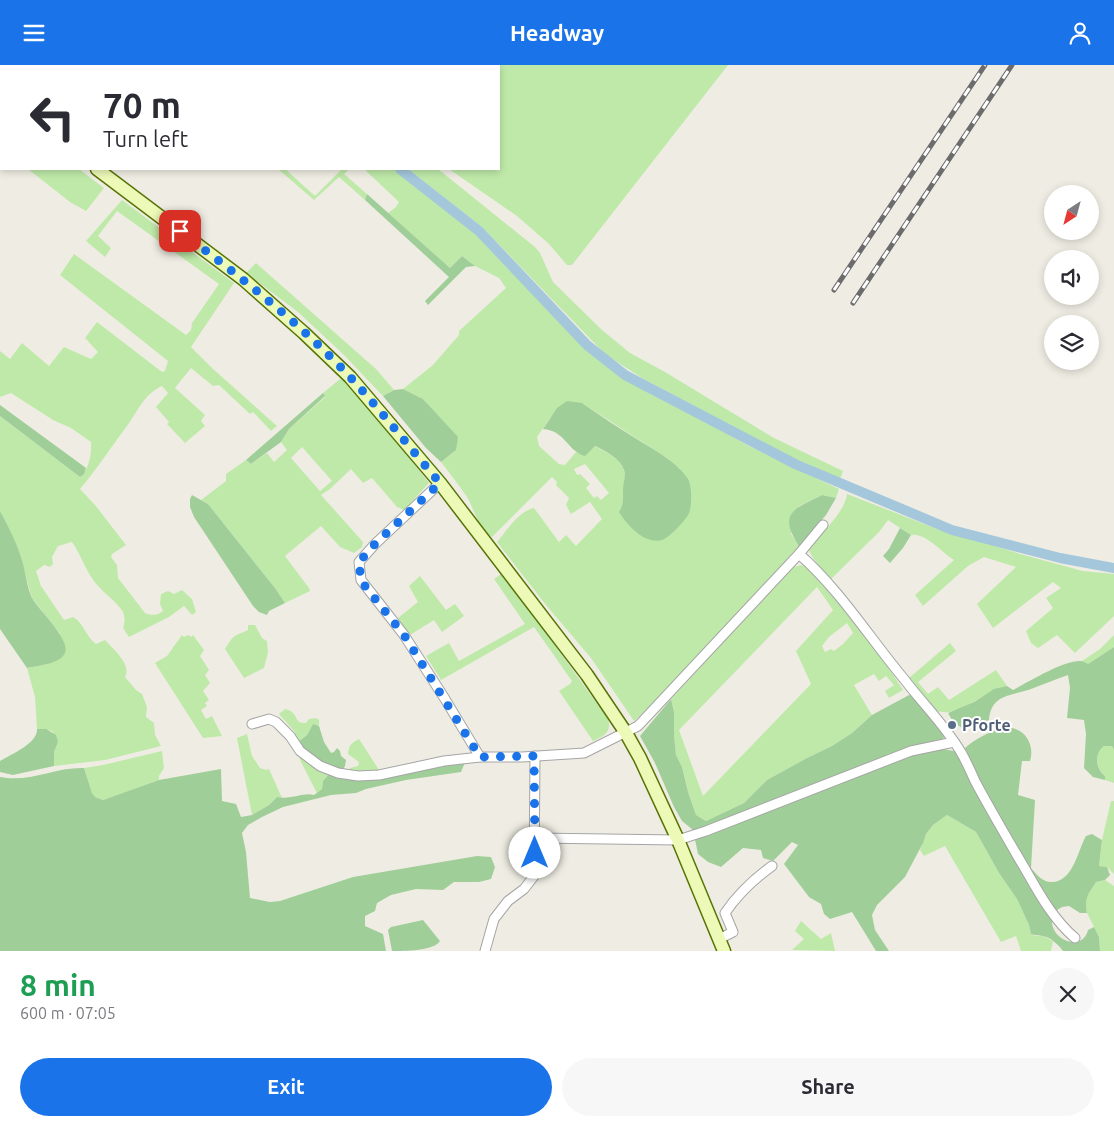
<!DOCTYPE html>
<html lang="en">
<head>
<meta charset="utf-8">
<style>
  :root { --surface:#fff; --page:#f7f7f7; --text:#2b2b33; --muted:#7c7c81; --accent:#1a73e8 }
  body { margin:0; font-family:Ubuntu,sans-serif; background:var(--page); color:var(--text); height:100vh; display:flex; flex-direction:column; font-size:19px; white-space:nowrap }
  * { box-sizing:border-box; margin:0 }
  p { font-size:16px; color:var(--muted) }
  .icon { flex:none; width:28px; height:28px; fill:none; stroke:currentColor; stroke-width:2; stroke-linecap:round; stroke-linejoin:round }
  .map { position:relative; height:886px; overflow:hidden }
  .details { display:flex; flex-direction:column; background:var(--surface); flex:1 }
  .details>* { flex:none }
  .banner { position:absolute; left:0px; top:0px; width:500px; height:105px; box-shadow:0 2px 8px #0003; background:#fff; color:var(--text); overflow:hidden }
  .needle { width:32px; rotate:216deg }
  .buttons { position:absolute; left:1044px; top:120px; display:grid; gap:10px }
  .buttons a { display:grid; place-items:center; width:55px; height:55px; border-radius:50%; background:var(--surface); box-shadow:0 2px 8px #0003; font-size:25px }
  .pin { position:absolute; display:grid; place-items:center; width:42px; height:42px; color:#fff; margin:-21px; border-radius:10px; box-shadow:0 2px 8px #0006 }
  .me { position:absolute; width:55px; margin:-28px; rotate:0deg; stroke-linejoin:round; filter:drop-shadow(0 0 4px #0008) }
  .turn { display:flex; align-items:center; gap:18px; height:105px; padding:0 20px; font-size:22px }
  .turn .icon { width:65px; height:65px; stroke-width:2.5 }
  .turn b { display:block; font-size:35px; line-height:42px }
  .round { display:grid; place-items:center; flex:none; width:52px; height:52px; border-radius:26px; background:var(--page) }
  .head { display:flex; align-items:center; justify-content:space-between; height:85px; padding:0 20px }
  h1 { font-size:30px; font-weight:700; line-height:38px; color:#1e9e55 }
  .primary-button { display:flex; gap:10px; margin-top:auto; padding:10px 20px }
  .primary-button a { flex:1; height:58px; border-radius:30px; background:var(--accent); color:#fff; font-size:20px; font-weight:700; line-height:58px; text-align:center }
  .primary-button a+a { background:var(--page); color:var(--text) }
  header { display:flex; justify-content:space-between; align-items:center; height:65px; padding:0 20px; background:var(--accent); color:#fff; font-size:22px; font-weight:700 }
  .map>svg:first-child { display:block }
  .grass { fill:#bfe9a9; fill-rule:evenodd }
  .forest { fill:#a0ce98 }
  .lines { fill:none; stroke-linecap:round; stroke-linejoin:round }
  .canal { stroke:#a4c7dc; stroke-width:10 }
  .street-casing { stroke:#a5a5a5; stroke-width:11 }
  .secondary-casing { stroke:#577405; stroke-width:15 }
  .street { stroke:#fff; stroke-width:9 }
  .secondary { stroke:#ecf9b7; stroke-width:12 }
  .rail-casing { stroke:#6c6c6c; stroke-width:5 }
  .rail { stroke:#fff; stroke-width:3; stroke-dasharray:9; stroke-linecap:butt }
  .route { stroke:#1a73e8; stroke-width:9; stroke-dasharray:0 16.2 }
  .service-dot { fill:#5c6f8a; stroke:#fff; stroke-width:2 }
  .labels { text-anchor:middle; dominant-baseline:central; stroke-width:4; stroke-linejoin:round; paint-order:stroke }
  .service-label { font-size:16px; font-weight:bold; fill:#4e5e75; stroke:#fff; text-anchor:start }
</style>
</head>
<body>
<header><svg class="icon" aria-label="menu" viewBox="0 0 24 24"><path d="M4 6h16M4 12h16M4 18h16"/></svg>Headway<svg class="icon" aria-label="person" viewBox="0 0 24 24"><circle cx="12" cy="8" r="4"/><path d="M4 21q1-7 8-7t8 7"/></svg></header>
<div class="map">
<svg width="1114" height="886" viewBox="0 0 1114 886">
  <rect width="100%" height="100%" fill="#efede3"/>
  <g class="grass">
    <path d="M374,0H728L572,200H567L549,179L517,151L449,104H499V1H373Z"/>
    <path d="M28,104H79L104,123L86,146L70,137Z"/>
    <path d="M278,104H285L315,131L342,104H349L344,109L367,129L365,135L339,112L314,135Z"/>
    <path d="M364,104H395L479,169L559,256L585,283L610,304L749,381L839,424L836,433L822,430L799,441L791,469L799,481L663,629L634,656L591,593L546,540L497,477C506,466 519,446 534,443L559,477L566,470L576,481L602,454L590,437L571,449L566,440L569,433L556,420L557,417L552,412L492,472C479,464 475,446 467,432C459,420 450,409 441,397L456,385L431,343L423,334L403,324L433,300L459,270V266L506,223L499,213L475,201L462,191L450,203L388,148L395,143L399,137ZM582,338L667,393L680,404L624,438C623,428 626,414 624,406C621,393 605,386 594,381L580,389L576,387L565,400L559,399L539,381L537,372L552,350ZM585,399L609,428L601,435L597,431L594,433L586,423L590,419L580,409L577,410L574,404Z"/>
    <path d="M408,104H438L535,182L540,188L553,217L602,265L630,288L665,307L774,373L843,406L840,414L795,395L746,369L642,313L605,289L482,162Z"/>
    <path d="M122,135L234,218L191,282L212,303L277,361L271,366L253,347L250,349L219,320L213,321L191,303L175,323L205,350L201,356L205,361L185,378L167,359L169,357L156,342L168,328L162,321C144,329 138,346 127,361C111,382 97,404 80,424L95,440L126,480L112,489L111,492L117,500L118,513L145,548C151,551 159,550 163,546L160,539L161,529L168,526L174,529L182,525L192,534L196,547L192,550L184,541L169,552L129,572L123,563C125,557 125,552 123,547C117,537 106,530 98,521C86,508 82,491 72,477L58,481L52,492L53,499L50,502L44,500L36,506L41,521L64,555L73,552C84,558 86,572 96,579L105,575C113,584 132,599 125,612L136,625L142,629L147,642L146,652L154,658L155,670L161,681L105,695L54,701V687L58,677L52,666L37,664L35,632L27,603L48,599L60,569L32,533L18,484L0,446V351L80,412C89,405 92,388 91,377L71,363L53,355L11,328L0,332V286L10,294L22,278L49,301L64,282L91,294L98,287L85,273L97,257L162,307L165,306L168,296L60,210L74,189L186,270L191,265L192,258L219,219L117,146L98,171L111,183L105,192L86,176Z"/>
    <path d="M256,198L376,304L394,325L383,331L343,289L298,247L246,208Z"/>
    <path d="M340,314L345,315L374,348L429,418L404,445L397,442L372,413L363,418L351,404L330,424L321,430L363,477L362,482L354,488L340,482L321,461L285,491L309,523L310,526L285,538L275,523L208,439L201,435L226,416V409L246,395L251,399L267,388L274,397L287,385L281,377L289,364L325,332L323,328ZM302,382L332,416L320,426L291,393Z"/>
    <path d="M847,429L937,464L964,471L1020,489L1083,506L1114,509V551L1075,588L1057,570L1038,583L1031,578L1026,566L1053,543L1046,533L1061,523L1053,517L993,563L977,539L1016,502L984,492L968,501L923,541L915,530L954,495C941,487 926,468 911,470L888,455L879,467L831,514C824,506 808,491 809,482C821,469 845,447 847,429Z"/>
    <path d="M801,500L811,504L838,536L879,588L903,625L889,633L885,626L894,620L886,611L879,616L874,609L854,620L872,650L852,668L832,681L807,693L767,715L744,738L706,756L696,750L688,727L682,702L676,690L674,670V647L671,634L772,524L794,502ZM817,522L833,545L796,586L811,619L703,731L679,665ZM847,558L853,568L843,579L834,586L831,584L825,587L822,581L829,572Z"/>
    <path d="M501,509L533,550L608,654C612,667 604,671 593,676L559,626L570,619L572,616L534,562L441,615L426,591L449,578L459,596L525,559L494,514Z"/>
    <path d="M420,511L446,545L455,539L464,551L442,567L434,555L410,570L398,553L418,537L409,521Z"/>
    <path d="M248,560H255L262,573L267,576L268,587L264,603L244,613L225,584C235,568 233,572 248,565Z"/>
    <path d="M182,570L184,572L188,570L191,572L193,570L204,585L200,591L209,605L205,610L210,618L203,626L209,635L205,638L207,641L201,645L206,654L212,651L222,671L203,673L155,598L167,591Z"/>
    <path d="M1114,570V582L1088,599L1082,596L1100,584Z"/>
    <path d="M950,578L956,586L918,617L928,629L938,622L949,635L996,605L1007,621C986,626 971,642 949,647C946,648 941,646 937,647L909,613Z"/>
    <path d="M285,644C288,645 290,645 292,647C298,653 296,659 306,658L309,654L316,653L319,655V661L313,659L307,670L297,678L295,674V667L279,649Z"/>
    <path d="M247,669L252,691L260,703L266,705L269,704L282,733L277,732L269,740L252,750L237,673Z"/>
    <path d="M359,674L379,705L371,708H349L350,703L358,701L359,697L348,689C349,680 351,678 359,674Z"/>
    <path d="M1104,681H1112L1114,685V718L1105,715V711C1095,702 1094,689 1104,681Z"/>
    <path d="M162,686L164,703L159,711V715L103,735L95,732L92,728L84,703L103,700Z"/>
    <path d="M299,689L329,709L323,716L322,724L317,728L300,695Z"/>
    <path d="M1111,736H1114V809L1107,802L1099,801L1102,775Z"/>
    <path d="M947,750L976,767L999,808L1017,834L1029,860L1031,869L1035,871H1043L1053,876L1051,886H1021L1016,871L1001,877L945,781L924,791L920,785L926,769L933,760Z"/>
    <path d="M1105,815L1114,821V886H1100L1099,872L1087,848L1085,838L1086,832L1096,817Z"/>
    <path d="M801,856L821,874L831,868L835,886L792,885L804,874L795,866Z"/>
  </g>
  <g class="forest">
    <path d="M367,129L450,203L462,191L475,201L466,202L428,240L425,236L449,212L365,135Z"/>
    <path d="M403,324L423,334L458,372L456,385L441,397L426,383L383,331L394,325Z"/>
    <path d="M323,328L325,331L289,364L281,377L251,399L246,395Z"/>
    <path d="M567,336L582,338C601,351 620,364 640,376C657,387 676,396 688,414C692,420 692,441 689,448C687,454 669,473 662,475C645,480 627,460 619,447C624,439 623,435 623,425C623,419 626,411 624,405C620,393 606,386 595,381L585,391C567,386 566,366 543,364L557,343Z"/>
    <path d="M0,340L86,403L84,409L80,412L0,351Z"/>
    <path d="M192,430L208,439L275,523L285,538L269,546L267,550L259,547L253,541L194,452L190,442V434Z"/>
    <path d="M822,430L836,433L826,450L799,481C777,447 795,444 822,430Z"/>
    <path d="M0,446C9,463 18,480 23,499C26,510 27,522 32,533C38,544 71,575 65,588C60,599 37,601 27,603L0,564Z"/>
    <path d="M900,463L911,470L903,483L890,498L883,491L889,484Z"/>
    <path d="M1114,582V685L1112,681H1104C1094,689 1095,703 1105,711V715L1093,712L1084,703L1086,669L1084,655L1067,653L1070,623L1068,610C1056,614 1044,619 1031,624C1011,631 991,629 989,655C984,657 982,657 977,658C972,659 967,662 962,663L953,657L948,648L974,637L994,624L1007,621L1013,625C1028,617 1064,595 1081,596C1083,596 1086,598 1088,599Z"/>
    <path d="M909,630L914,631L941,664L944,672L942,676L943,684L954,686L960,691L978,715L965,683C974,675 988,667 1000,664C1021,658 1036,677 1030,696H1022L1018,730L1035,735L1031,803C1037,810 1043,818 1053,817C1073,816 1078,785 1086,771L1092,769L1102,775L1099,801L1107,802L1110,810L1105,815L1096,817C1088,830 1084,832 1087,848H1080L1069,841L1062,842L1054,847C1053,850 1052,855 1052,859C1055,877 1083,886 1088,865L1094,862L1099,872L1100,886H1063C1059,880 1050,872 1043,871C1038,870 1036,871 1031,869L1029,860L1017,834L999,808L976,767L947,750L933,760L926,769L923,778L905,812L877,840L872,850L875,865L889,886H876L852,847L830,854L824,849L821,839L809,832L784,799L798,780L792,777L773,796L763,793L761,785L743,783L721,802L708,797L698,789L693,765L682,756L674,742L655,698L640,671L671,634L674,647V670L676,690L682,702L688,727L696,750L706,756L744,738L767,715L807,693L832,681L852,668L872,650Z"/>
    <path d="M313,659L319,661L324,677L331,688L334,687L337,683L340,686L341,691L346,695L345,701L342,707L313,694L297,678L307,670Z"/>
    <path d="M37,664H46L56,670L58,677L54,687V701L13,710L0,707V696C12,689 38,678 37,664Z"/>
    <path d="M466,695L461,707L406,715L366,724L356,728L331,730L283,742L262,752L248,760L242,768L246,787L250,833L270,837L280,836L353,812L477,791L491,792L495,802L491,814L479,817H454L443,825L416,824L391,830L377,838L375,846L365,851V861L383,869L386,886H0V712C31,718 54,702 84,703L92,728L95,732L103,735L159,715L221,704L222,736L236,739L241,752L252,750L269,740L277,732C292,735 303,727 314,730L322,724L323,716L329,709L368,715L401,710Z"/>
    <path d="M423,855L440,876C434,886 404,886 392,886L388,865L391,862Z"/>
  </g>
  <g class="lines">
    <g class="canal">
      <path d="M301,0L302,1"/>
      <path d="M400,104L479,166L587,280L625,310L795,399L952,465L1060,493L1114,503"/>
    </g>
    <defs>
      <g id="street">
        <path d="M440,418L375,479L359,497L361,515L404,570L445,634L480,692"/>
        <path d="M799,489C840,525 869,572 904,614C923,639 946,661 962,689C967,698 971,707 975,716C992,748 1010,778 1028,809C1041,832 1055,856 1075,873"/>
        <path d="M252,659L269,654L276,657L290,671L300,686L320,701L338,708L358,711L379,710L444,696L480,692H522L584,688L638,661L799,489L823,460"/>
        <path d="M535,773L678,775L706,766L911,686L954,677"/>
        <path d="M719,874L733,867L725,848C738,829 754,814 772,801"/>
        <path d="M485,886L494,854L508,836L524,824L534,811L535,691"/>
      </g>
      <g id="secondary">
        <path d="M0,23L1,25"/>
        <path d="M97,104L243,214L304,268L350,312L440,418L587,610L626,668L640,693L678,775L724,886"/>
      </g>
    </defs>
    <use href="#street" class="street-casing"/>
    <use href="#secondary" class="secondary-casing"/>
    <use href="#street" class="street"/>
    <use href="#secondary" class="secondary"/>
    <defs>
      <g id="rail">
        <path d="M834,225L985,0"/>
        <path d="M853,238L1012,0"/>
      </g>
    </defs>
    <use href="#rail" class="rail-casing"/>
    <use href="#rail" class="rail"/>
  </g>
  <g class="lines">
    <path class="route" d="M180,166C239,211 300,258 351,313C382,347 410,383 440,418L375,479L359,497L361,516L404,570L480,692L534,691L535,788"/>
  </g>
  <circle class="service-dot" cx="952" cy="660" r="5"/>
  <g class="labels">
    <g class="service-label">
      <text x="962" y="660">Pforte</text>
    </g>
  </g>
</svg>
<div class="buttons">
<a><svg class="needle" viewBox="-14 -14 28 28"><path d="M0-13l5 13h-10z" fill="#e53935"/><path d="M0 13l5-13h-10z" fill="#7c7c81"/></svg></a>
<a><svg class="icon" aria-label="sound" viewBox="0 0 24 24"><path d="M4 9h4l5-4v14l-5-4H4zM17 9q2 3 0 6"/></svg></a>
<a><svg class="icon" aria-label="layers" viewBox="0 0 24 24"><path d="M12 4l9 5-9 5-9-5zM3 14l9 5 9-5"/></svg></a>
</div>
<div class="pin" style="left:180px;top:166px;background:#d93025"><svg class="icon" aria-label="arrive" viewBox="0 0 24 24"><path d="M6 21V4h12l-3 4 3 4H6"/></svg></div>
<svg class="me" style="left:535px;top:788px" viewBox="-20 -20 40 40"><circle r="19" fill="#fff"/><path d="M0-13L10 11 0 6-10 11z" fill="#1a73e8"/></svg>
<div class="banner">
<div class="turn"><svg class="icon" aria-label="left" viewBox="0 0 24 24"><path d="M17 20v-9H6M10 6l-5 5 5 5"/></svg><div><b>70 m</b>Turn left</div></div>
</div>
</div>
<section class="details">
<div class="head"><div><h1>8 min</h1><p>600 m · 07:05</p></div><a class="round"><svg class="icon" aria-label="close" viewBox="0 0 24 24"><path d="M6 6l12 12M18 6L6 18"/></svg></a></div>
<div class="primary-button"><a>Exit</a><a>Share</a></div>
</section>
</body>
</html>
